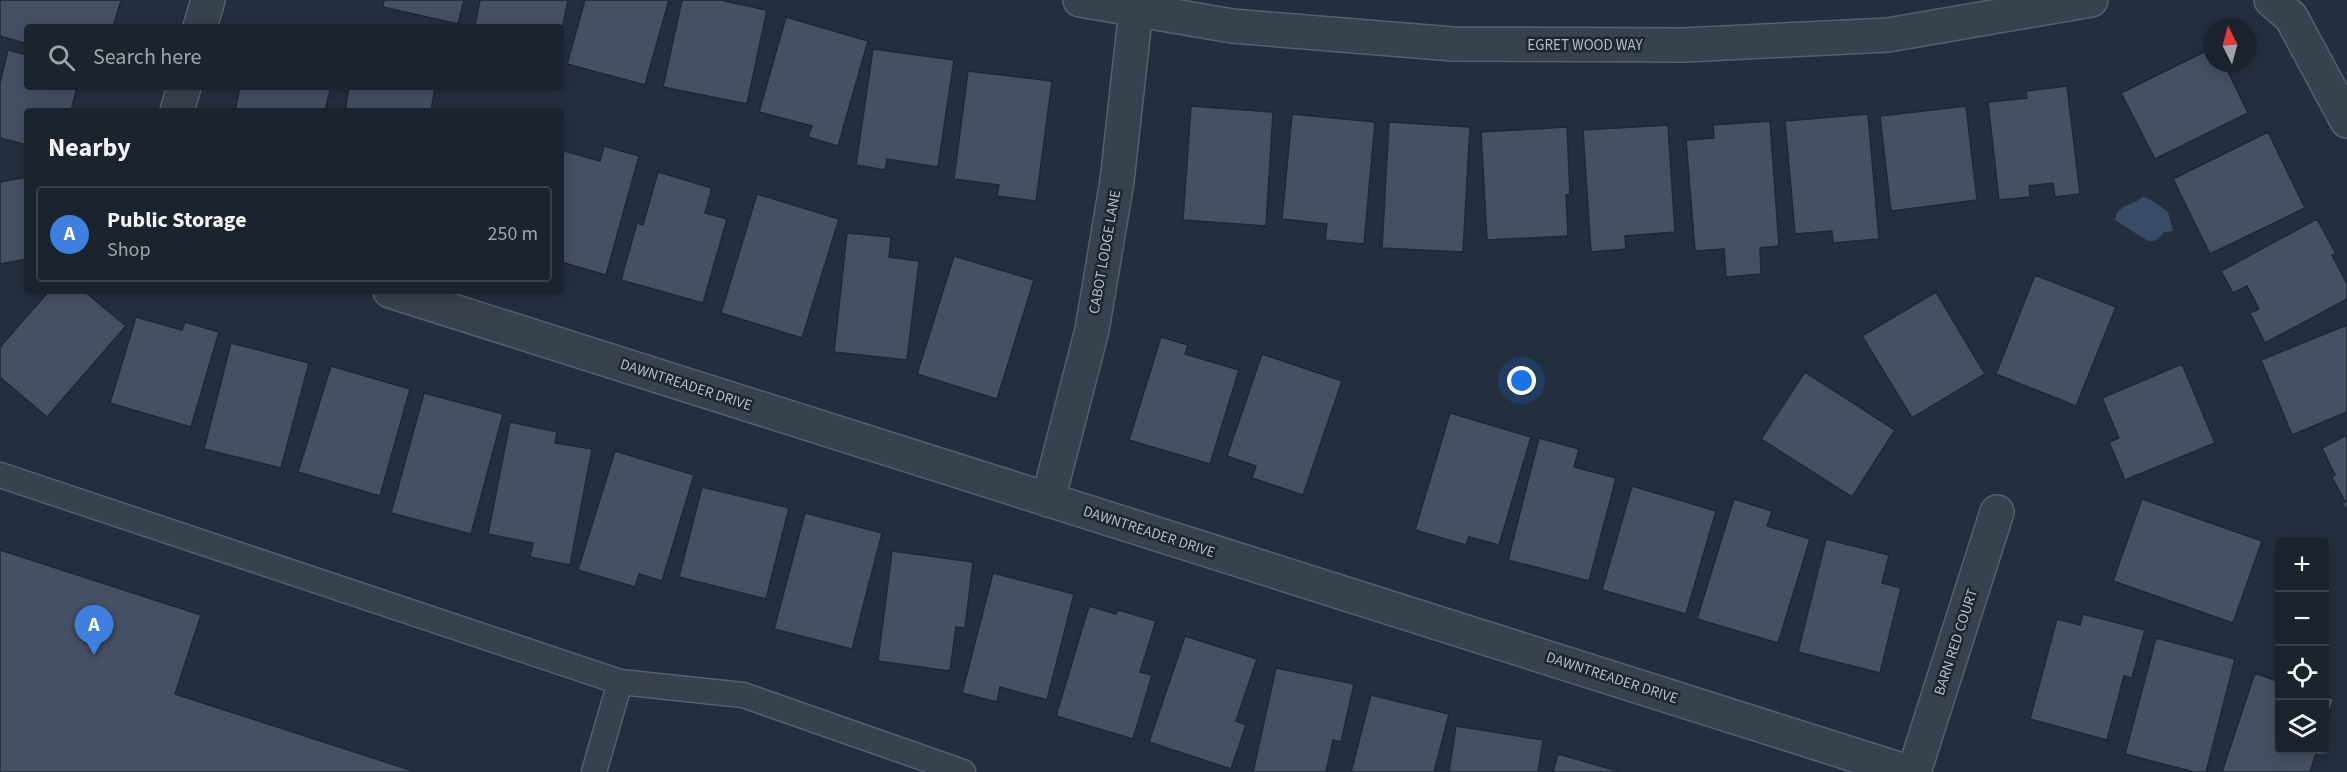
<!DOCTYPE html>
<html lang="en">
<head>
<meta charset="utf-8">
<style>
	body { margin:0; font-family:"Source Sans 3",sans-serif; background:#282f3a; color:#f1f3f6 }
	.controls { position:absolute; right:18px; bottom:18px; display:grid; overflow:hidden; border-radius:6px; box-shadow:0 3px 15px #0003 }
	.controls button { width:54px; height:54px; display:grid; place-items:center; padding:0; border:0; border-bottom:2px solid #39404a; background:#1b232e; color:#f1f3f6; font:30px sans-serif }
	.compass { position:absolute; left:2203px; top:18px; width:54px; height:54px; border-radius:50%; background:#1b232e; box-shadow:0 3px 15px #0003; rotate:354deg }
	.you { position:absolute; left:1522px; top:381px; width:21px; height:21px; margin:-15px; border:4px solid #fff; border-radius:50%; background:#1a73e8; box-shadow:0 0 0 9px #1a73e833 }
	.badge { display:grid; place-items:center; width:39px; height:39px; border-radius:50%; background:#8ab4f8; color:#fff; font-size:20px; font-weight:700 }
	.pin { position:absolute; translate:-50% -50px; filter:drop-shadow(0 2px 3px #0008) }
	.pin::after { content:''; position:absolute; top:32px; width:21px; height:18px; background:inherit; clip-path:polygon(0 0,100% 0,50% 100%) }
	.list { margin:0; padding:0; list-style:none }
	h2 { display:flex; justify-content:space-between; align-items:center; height:78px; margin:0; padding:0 24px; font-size:26px }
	h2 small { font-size:20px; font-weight:400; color:#a0a4aa }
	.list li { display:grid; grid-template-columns:39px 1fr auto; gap:18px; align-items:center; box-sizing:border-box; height:96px; margin:0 12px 12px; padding:0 12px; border:2px solid #39404a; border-radius:6px }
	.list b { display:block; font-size:22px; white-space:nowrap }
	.list p { margin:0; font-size:20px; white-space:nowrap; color:#a0a4aa }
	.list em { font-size:20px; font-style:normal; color:#a0a4aa }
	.icon { flex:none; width:33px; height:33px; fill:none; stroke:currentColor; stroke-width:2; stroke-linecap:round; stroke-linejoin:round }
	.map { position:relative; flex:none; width:2347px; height:772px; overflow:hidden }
	.search { position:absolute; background:#1b232e; box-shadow:0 3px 15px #0003; left:24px; top:24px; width:540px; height:66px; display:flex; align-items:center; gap:15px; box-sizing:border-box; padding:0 21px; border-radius:6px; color:#a0a4aa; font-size:22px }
	.panel { position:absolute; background:#1b232e; box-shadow:0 3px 15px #0003; left:24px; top:108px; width:540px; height:186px; border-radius:6px }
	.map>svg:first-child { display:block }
	.water { fill:#394c67 }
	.building { fill:#455162; stroke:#1f2835; stroke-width:1.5 }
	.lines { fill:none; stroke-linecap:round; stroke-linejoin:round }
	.lane-casing { stroke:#565f6c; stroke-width:27 }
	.street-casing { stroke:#565f6c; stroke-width:36 }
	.lane { stroke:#38414e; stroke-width:24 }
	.street { stroke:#38414e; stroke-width:33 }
	.labels { text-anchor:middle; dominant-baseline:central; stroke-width:5; stroke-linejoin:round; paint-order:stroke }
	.street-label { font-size:15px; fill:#b4bcc9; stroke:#1d2633 }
</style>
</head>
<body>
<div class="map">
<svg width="2347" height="772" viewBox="0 0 2347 772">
	<rect width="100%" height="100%" fill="#242f3e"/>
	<!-- water -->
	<path class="water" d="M 2143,197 C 2152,199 2161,207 2168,212 L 2173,231 L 2164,232 C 2159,238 2156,242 2148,241 L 2115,220 C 2116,206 2133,205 2143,197 Z"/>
	<!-- building -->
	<path class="building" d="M 0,0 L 121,0 L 113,27 L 27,27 L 27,44 L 0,36 Z
		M 384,0 L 464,0 L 458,24 L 383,7 Z
		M 480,0 L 568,0 L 561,34 L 561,27 L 475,25 Z
		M 585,0 L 669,0 L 645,85 L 567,64 Z
		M 682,0 L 720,0 L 767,10 L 747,104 L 663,87 Z
		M 786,17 L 868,41 L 838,146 L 808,137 L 812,126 L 759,112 Z
		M 2212,48 L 2212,63 L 2224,63 L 2248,113 L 2155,159 L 2121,93 Z
		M 873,49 L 954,60 L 938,167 L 887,159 L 885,170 L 856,165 Z
		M 8,50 L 27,55 L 27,87 L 77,87 L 71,111 L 27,111 L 27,145 L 0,138 L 0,83 Z
		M 968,71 L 1052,81 L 1036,201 L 997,196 L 999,185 L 954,179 Z
		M 2067,86 L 2080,194 L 2055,197 L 2053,183 L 2029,186 L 2030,197 L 1999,200 L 1988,102 L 2027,98 L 2026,91 Z
		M 240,87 L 331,87 L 325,111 L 235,111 Z
		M 349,87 L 435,87 L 431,111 L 345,111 Z
		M 1191,106 L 1273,112 L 1266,226 L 1183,220 Z
		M 1966,106 L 1977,200 L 1891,211 L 1880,116 Z
		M 1292,114 L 1375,122 L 1364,244 L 1325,240 L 1327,224 L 1282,219 Z
		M 1868,114 L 1879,239 L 1833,243 L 1832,231 L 1795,234 L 1785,121 Z
		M 1770,121 L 1779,246 L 1760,248 L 1761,274 L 1726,277 L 1724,249 L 1695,251 L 1686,140 L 1714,138 L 1713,125 Z
		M 1389,122 L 1470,127 L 1463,252 L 1382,248 Z
		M 1668,125 L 1675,232 L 1625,236 L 1626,249 L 1591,252 L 1583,130 Z
		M 1567,127 L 1570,194 L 1566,195 L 1568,236 L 1487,240 L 1481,132 Z
		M 2268,132 L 2305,208 L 2210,254 L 2173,179 Z
		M 604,146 L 639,156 L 606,275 L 561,262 L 561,150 L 600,161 Z
		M 658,172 L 712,188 L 705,213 L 727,219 L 703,303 L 621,280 L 637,223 L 643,225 Z
		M 27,177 L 27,259 L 0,264 L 0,182 Z
		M 757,194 L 839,219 L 802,338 L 721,313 Z
		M 2317,219 L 2336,254 L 2332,255 L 2347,284 L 2347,299 L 2265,343 L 2250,313 L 2259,309 L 2247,286 L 2233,293 L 2221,271 Z
		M 847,233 L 891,237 L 889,257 L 919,261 L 907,360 L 834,352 Z
		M 954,256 L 1034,280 L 997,399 L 917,374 Z
		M 2035,275 L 2116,307 L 2076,406 L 1996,374 Z
		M 49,291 L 84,291 L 126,326 L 47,417 L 0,377 L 0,347 Z
		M 1936,292 L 1985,374 L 1912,418 L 1862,336 Z
		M 136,317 L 182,330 L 185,322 L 219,332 L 191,427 L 110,403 Z
		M 2347,325 L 2347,412 L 2292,435 L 2261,360 Z
		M 1161,337 L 1188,345 L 1185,354 L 1239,370 L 1210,464 L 1129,440 Z
		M 231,343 L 309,363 L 281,468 L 204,449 Z
		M 1262,354 L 1342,381 L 1303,495 L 1252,478 L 1256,466 L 1227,456 Z
		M 2182,364 L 2215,443 L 2125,480 L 2109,442 L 2119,438 L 2102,398 Z
		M 331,366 L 410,389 L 380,496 L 298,472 Z
		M 1805,372 L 1895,430 L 1852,497 L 1761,439 Z
		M 424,393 L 503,414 L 471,534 L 391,513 Z
		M 1450,413 L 1531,437 L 1499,545 L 1469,537 L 1466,545 L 1415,530 Z
		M 510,422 L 557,432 L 555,443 L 592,449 L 570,565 L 530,557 L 533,543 L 488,534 Z
		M 2347,435 L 2347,512 L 2342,503 L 2345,502 L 2332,477 L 2335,475 L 2322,448 Z
		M 1539,438 L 1579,449 L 1574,467 L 1616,478 L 1589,581 L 1508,560 Z
		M 615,451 L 694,475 L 662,581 L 639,574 L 635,587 L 578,570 Z
		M 1632,486 L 1716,511 L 1686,614 L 1602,590 Z
		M 702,487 L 789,508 L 766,599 L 679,577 Z
		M 1734,499 L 1772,511 L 1767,526 L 1810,539 L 1778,643 L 1697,619 Z
		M 2142,499 L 2262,541 L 2233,623 L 2113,581 Z
		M 805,513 L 882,533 L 852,649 L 774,629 Z
		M 1826,539 L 1889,555 L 1882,583 L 1901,588 L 1880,673 L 1798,652 Z
		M 0,550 L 201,615 L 175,694 L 416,772 L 0,772 Z
		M 892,551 L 973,562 L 965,628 L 956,627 L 950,671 L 878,661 Z
		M 993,573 L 1074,594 L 1047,700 L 1000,687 L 997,702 L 962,693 Z
		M 1089,606 L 1116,614 L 1118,610 L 1156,621 L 1140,672 L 1152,675 L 1133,739 L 1056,716 Z
		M 2083,614 L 2145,630 L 2132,678 L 2124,676 L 2107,740 L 2030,719 L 2057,619 L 2080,625 Z
		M 1185,636 L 1257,659 L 1236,721 L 1246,725 L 1231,769 L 1149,742 Z
		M 2156,638 L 2235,659 L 2206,772 L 2194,772 L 2125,754 Z
		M 1276,668 L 1354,684 L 1341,742 L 1333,740 L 1326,772 L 1253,772 Z
		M 2255,673 L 2280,682 L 2280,750 L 2317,750 L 2310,772 L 2222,772 Z
		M 1371,695 L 1449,714 L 1434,772 L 1351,772 Z
		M 2324,696 L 2334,699 L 2324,727 Z
		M 1456,726 L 1543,740 L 1538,772 L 1449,772 Z
		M 1558,754 L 1621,772 L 1553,772 Z"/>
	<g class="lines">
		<defs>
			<path id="lane" d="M 0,475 L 620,682 L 594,772
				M 620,682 L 743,695 L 963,772"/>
			<path id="street" d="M 1080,0 L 1232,26 L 1453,44 L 1684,45 L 1888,35 L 2091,0
				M 2271,0 L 2291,17 L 2347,121
				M 200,27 L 208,0
				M 177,111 L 184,87
				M 390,291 L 1908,772
				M 1048,500 L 1092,330 L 1117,181 L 1137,0
				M 1914,772 L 1997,512"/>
		</defs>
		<!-- lane casing -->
		<use href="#lane" class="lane-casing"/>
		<!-- street casing -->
		<use href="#street" class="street-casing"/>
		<!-- lane -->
		<use href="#lane" class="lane"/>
		<!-- street -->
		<use href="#street" class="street"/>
	</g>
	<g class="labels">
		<!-- street labels -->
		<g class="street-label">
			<text x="1585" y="45">EGRET WOOD WAY</text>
			<text transform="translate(1105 252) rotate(-80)">CABOT LODGE LANE</text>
			<text transform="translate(686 385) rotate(18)">DAWNTREADER DRIVE</text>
			<text transform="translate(1149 532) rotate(18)">DAWNTREADER DRIVE</text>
			<text transform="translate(1956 642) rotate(-72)">BARN RED COURT</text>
			<text transform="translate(1612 678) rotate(18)">DAWNTREADER DRIVE</text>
		</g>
	</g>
</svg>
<div class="controls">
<button>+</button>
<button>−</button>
<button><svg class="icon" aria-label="locate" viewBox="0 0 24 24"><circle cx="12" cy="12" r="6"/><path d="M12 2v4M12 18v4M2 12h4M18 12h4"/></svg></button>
<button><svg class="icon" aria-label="layers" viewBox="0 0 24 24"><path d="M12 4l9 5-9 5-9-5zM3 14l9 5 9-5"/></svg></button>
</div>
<svg class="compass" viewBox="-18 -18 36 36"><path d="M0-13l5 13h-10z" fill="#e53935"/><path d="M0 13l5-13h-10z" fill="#a0a4aa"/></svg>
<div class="you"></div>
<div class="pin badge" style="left:94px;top:655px;background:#3f7fe0">A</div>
<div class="search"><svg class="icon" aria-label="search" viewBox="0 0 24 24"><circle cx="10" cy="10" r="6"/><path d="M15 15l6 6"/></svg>Search here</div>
<section class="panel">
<h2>Nearby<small></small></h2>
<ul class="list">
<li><span class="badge" style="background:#3f7fe0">A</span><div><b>Public Storage</b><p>Shop</p></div><em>250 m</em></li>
</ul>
</section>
</div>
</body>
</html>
